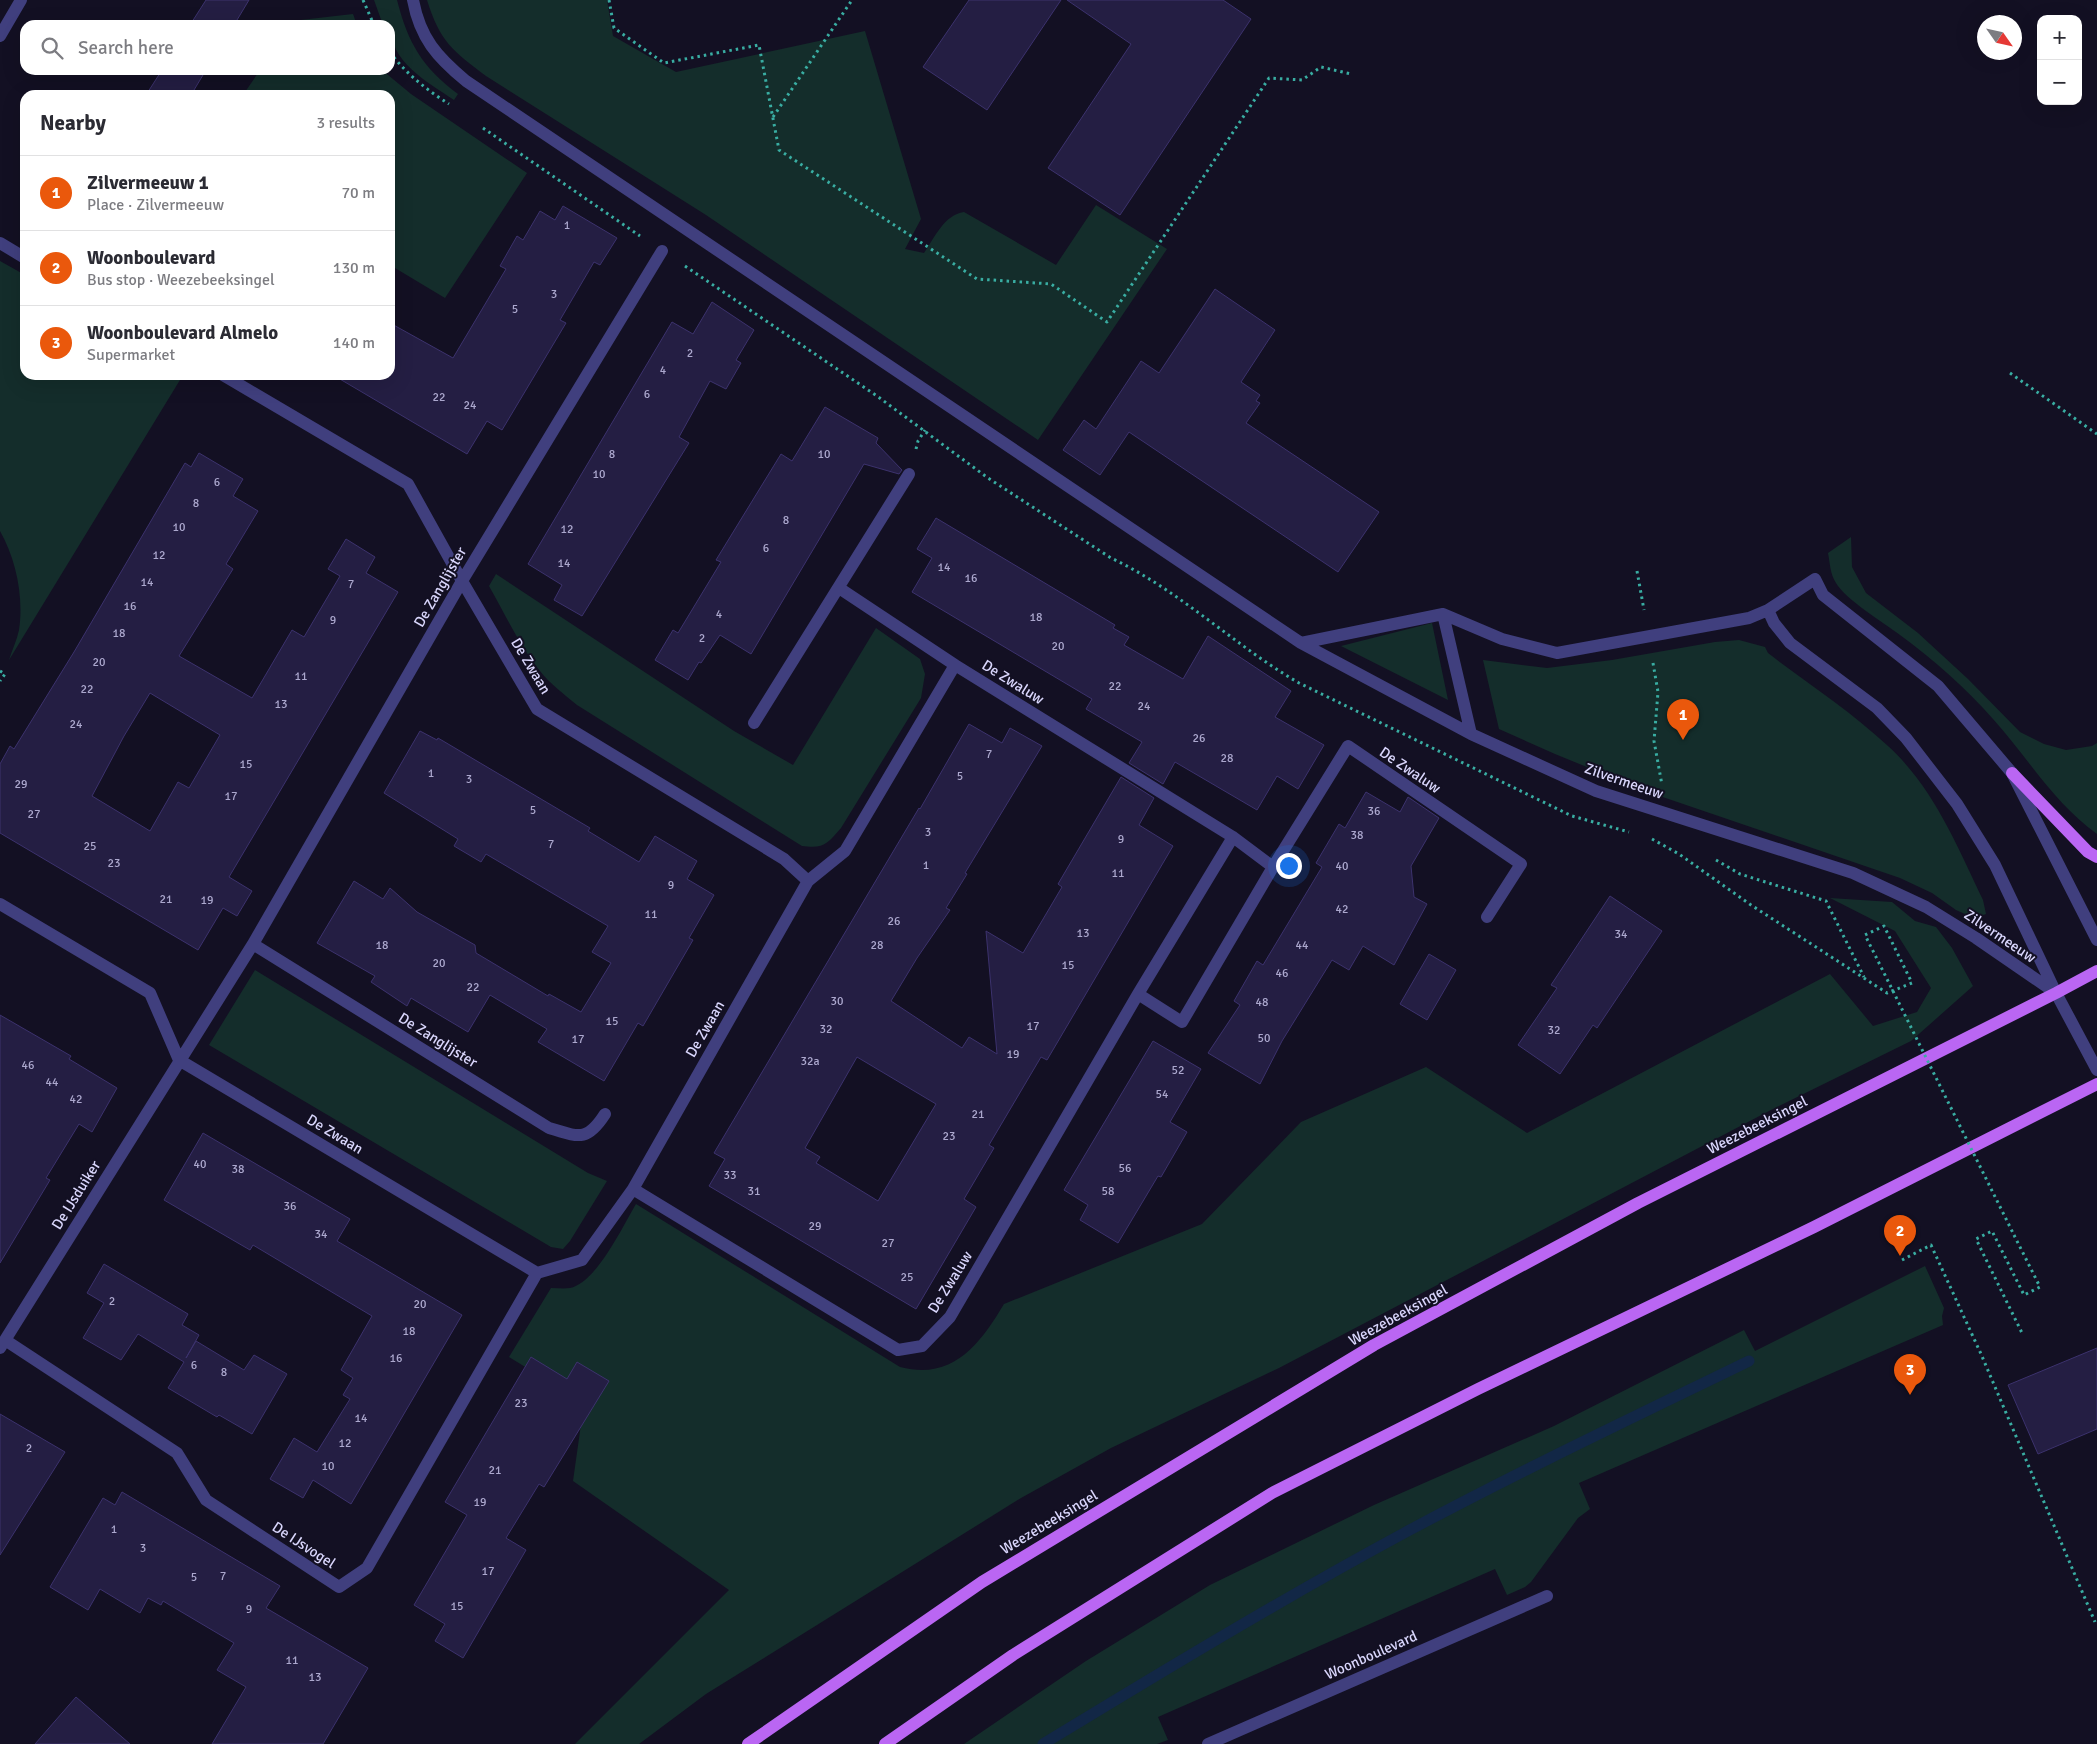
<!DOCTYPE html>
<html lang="en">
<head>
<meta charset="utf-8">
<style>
	body { margin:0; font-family:Signika,sans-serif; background:#f7f7f7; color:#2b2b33 }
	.controls { position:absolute; right:15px; top:15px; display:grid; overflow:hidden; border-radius:10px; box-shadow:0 5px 20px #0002 }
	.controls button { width:45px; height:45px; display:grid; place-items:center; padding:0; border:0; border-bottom:1px solid #e1e1e2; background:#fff; color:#2b2b33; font:25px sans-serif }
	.compass { position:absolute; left:1977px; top:15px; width:45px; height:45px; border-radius:50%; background:#fff; box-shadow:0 5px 20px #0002; rotate:124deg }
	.you { position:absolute; left:1288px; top:865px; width:18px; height:18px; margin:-12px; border:4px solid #fff; border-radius:50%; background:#1a73e8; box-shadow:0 0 0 8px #1a73e833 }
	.badge { display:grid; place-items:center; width:32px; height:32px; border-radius:50%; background:#ea580c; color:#fff; font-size:16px; font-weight:700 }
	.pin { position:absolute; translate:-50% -41px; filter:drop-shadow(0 1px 2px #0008) }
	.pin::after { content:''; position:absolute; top:26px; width:18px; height:15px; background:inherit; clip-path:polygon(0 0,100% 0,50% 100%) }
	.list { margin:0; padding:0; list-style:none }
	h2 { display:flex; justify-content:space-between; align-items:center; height:65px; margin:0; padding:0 20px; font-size:21px }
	h2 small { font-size:16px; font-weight:400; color:#7c7c81 }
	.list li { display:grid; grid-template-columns:32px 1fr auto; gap:15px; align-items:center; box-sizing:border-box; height:75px; padding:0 20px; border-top:1px solid #e1e1e2 }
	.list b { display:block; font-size:19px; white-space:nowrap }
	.list p { margin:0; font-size:16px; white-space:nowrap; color:#7c7c81 }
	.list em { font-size:16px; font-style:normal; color:#7c7c81 }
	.icon { flex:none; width:28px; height:28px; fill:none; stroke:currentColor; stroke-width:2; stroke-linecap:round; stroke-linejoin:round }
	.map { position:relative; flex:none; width:2097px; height:1744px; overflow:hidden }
	.search { position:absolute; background:#fff; box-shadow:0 5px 20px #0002; left:20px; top:20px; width:375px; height:55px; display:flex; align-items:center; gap:12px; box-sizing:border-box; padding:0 18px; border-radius:15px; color:#7c7c81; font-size:19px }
	.panel { position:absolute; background:#fff; box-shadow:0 5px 20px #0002; left:20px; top:90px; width:375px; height:290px; border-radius:15px }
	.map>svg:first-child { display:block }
	.green { fill:#142d2b }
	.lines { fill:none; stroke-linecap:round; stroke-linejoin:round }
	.stream { stroke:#122746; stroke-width:11 }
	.building { fill:#241e43; stroke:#3c326d; fill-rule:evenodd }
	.path { stroke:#39ada2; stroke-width:3; stroke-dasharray:2.5 4; stroke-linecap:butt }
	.minor { stroke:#403f7e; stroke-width:12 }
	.major { stroke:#ba66f3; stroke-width:12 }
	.path-bridge { stroke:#39ada2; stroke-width:3; stroke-dasharray:2.5 4; stroke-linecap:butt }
	.labels { text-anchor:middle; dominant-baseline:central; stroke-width:4; stroke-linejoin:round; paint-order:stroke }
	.number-label { font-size:12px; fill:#aca8ce }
	.street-label { font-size:15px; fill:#d9d6fc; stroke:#131023 }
</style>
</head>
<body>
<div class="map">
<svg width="2097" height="1744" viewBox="0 0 2097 1744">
	<rect width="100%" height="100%" fill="#131023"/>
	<!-- green -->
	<path class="green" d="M 374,0 L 397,0 C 408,43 422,67 458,94 L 454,100 C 426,81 390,62 390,25 L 383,25 Z
		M 427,0 L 607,0 L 613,36 L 676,72 L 865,31 L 921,219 L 905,249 L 924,253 C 935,237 944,215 964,212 L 1056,265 L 1096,205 L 1167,249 L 1038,440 L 706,215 L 486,76 C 453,51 440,42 427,0 Z
		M 353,14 L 357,25 L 290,25 L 292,21 Z
		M 260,70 L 382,70 L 411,94 L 527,173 L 445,298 L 390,265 L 390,95 L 243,95 Z
		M 0,261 L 25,275 L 25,375 L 183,375 L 9,660 C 12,650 17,640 19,630 C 24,597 16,559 0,531 Z
		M 1851,537 L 1852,567 L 1866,593 L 1918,633 L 1968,679 L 2020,732 L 2044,744 L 2066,750 L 2092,746 L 2097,743 L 2097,834 C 2054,803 2028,758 1993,719 C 1966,688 1933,659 1900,635 C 1884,623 1845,599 1836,583 C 1830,574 1830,563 1828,553 Z
		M 496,574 L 734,731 L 793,765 L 876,628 L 920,659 L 925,674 L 921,698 L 841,828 C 827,844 824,849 802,846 L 577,705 C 564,694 550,684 540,671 C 519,645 505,614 489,586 Z
		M 1432,623 L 1448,700 L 1341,646 Z
		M 1739,640 L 1765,647 L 1768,653 C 1808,684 1851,711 1888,746 C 1934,788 1957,846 1983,900 L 1986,914 L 1974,918 L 1956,910 L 1932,893 L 1900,878 L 1648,792 L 1555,754 L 1499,729 L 1483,660 L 1547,668 L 1612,660 L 1715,642 Z
		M 1830,898 L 1892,902 L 1915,921 L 1936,927 L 1952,948 L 1973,986 L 1911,1041 L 1769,1111 L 1279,1368 L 1111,1448 L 1021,1498 L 706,1694 L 639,1744 L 575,1744 L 729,1590 L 573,1481 L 584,1403 L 509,1357 L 551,1288 C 557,1288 564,1289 570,1288 C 596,1283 623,1226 636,1204 L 900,1367 C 953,1381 980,1344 1004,1304 L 1202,1224 L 1301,1122 L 1426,1067 L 1527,1133 L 1830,974 L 1873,1026 L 1917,1012 L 1931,988 L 1895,931 Z
		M 255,970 L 588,1173 L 607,1181 L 570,1241 L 563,1249 L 551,1247 L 209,1045 Z
		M 1925,1266 L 1944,1308 L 1942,1316 L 1943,1325 L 1579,1483 L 1590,1509 L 1578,1518 L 1531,1582 L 1525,1587 L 1507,1595 L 1495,1569 L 1158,1717 L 1168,1740 L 1157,1744 L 964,1744 L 1086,1661 L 1210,1585 L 1374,1505 L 1554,1426 L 1744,1330 L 1755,1351 Z"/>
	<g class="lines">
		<!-- stream -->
		<path class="stream" d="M 1043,1744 C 1163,1671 1282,1599 1406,1532 C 1518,1472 1634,1417 1749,1361"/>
	</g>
	<!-- building -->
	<path class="building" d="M 206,0 L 249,0 L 234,25 L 190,25 Z
		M 969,0 L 1061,0 L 987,110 L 923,67 Z
		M 1067,0 L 1223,0 L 1251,19 L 1120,215 L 1048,168 L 1131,44 Z
		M 162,70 L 206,70 L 191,95 L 146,95 Z
		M 563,206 L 617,238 L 600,265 L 594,262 L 560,320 L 566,323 L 502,430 L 487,421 L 467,454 L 333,375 L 390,375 L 390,323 L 453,358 L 506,269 L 500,266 L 517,236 L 523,240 L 540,211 L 555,220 Z
		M 1215,289 L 1275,330 L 1241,382 L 1260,395 L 1256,401 L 1260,403 L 1246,423 L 1379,512 L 1338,572 L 1129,432 L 1100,475 L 1063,450 L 1084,420 L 1096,429 L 1141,361 L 1159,373 Z
		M 712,302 L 754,330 L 736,360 L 741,363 L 726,389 L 710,381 L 679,437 L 689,443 L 582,616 L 554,600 L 562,585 L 528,564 L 672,322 L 693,334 Z
		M 825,407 L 878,438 L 876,443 L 902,470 L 899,474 L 864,464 L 751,654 L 720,635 L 701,663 L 699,662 L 688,680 L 655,660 L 673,630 L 678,633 L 721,562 L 716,560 L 781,454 L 792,461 Z
		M 199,453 L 243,479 L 233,496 L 258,511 L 226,564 L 233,569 L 179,656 L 252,698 L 292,630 L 304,637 L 340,576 L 328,569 L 346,539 L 375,557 L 366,573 L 398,592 L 229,877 L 252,891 L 237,916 L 223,908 L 198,950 L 0,833 L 0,764 L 10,746 L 14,749 L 74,652 L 185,463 L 191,467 ZM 150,693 L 220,735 L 189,788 L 178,782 L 150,831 L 92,796 L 124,736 Z
		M 936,518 L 1115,625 L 1113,628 L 1129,637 L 1124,645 L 1183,679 L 1208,636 L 1291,691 L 1275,717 L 1324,745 L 1298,789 L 1277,776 L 1257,810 L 1175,762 L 1163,784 L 1129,763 L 1142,742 L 1086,709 L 1092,699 L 912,592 L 932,558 L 917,549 Z
		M 969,724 L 1002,743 L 1010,728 L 1042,746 L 965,873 L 967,874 L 946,908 L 950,910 L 917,958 L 891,1001 L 962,1048 L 969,1037 L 997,1054 L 986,931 L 1023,953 L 1062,887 L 1058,884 L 1121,777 L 1154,798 L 1139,825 L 1173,846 L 1047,1060 L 1041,1057 L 989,1145 L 994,1148 L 964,1199 L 976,1207 L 916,1309 L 709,1186 L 725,1159 L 714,1153 L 919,808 L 920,809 ZM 857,1057 L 936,1104 L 878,1201 L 816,1163 L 820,1157 L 805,1148 Z
		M 420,731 L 437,740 L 438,738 L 590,828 L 588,831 L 639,862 L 655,836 L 697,861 L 687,879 L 714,895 L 689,938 L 693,940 L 643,1026 L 638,1023 L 604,1081 L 538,1042 L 547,1029 L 490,995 L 468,1032 L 411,998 L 407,1006 L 371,982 L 375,976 L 317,943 L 354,881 L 383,899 L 390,888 L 417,912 L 475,945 L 476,953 L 548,996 L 549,994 L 581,1012 L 611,963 L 592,952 L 608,926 L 486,854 L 481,862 L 454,846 L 458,839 L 384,793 Z
		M 1366,792 L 1400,812 L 1408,797 L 1439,818 L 1411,866 L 1414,897 L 1427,904 L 1394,965 L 1363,946 L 1349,970 L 1332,960 L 1282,1041 L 1260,1084 L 1208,1053 L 1240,1005 L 1234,1001 L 1257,961 L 1263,965 L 1322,867 L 1316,863 L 1339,824 L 1345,828 Z
		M 1610,896 L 1662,931 L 1597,1028 L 1593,1025 L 1560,1074 L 1518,1045 L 1557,988 L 1551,985 Z
		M 1429,954 L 1456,970 L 1427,1020 L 1400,1004 Z
		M 0,1015 L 71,1056 L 69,1059 L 117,1088 L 92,1132 L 79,1124 L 46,1178 L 50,1180 L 0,1263 Z
		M 1153,1041 L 1201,1069 L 1170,1122 L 1187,1132 L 1161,1177 L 1158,1176 L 1118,1243 L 1080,1220 L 1088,1205 L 1064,1190 Z
		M 203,1133 L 350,1219 L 337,1241 L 462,1315 L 351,1504 L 313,1480 L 303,1498 L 270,1479 L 294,1438 L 317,1452 L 350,1399 L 343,1395 L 353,1378 L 341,1370 L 372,1316 L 253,1245 L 250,1250 L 164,1200 Z
		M 104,1264 L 188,1314 L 182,1325 L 199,1335 L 186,1358 L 196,1341 L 244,1370 L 254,1355 L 287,1374 L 252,1434 L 219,1415 L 217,1417 L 168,1388 L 184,1362 L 138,1334 L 121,1360 L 83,1338 L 104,1303 L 87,1293 Z
		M 2097,1348 L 2097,1429 L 2038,1454 L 2008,1385 Z
		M 531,1357 L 567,1379 L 577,1362 L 609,1381 L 544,1487 L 539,1484 L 506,1538 L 526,1550 L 463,1658 L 435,1641 L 445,1624 L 414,1605 L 467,1515 L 445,1502 Z
		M 0,1414 L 65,1452 L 0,1555 Z
		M 122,1492 L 280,1586 L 266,1608 L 368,1668 L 323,1744 L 212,1744 L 246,1687 L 217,1670 L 234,1643 L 163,1601 L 161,1605 L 148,1598 L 140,1613 L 100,1589 L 88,1610 L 50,1587 L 103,1498 L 115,1505 Z
		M 76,1697 L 130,1744 L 35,1744 Z"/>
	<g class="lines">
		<!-- path -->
		<path class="path" d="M 363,0 L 374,25
			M 609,0 L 614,28 L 664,63 L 759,45 L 779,150 L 977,279 L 1051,284 L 1107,322 L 1269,78 L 1302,80 L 1321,67 L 1351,74
			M 390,52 C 405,73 427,90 449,104
			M 773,117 L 852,0
			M 483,128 L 640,236
			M 685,266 L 877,396 L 988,478 L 1111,558 C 1179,590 1235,646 1299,683 L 1572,816 L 1629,832
			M 2010,373 L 2097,434
			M 916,449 L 918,441 L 925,430
			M 1637,571 L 1644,610
			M 1653,663 L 1658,692 L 1654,741 L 1662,785
			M 0,671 L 5,674 L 0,681
			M 1652,839 L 1679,854 L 1751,905 L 1887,993 L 1912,983 L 1884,926 L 1865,935 L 1890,985
			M 1716,860 L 1740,874 L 1826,901 L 1864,977
			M 2014,1235 L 2040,1287 L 2024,1295 L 1992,1231 L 1976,1239 L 2023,1335
			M 1902,1260 L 1931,1245 L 1981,1354 L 2095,1622"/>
		<!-- minor -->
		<path class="minor" d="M 413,0 C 420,38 437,57 466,81 L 1301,643 L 1471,734 L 1596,791 L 1853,873 L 1926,907 L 1976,938 L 2056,993
			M 0,36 L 21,0
			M 0,243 L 25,258
			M 839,588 L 955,665 L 1233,837 L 1273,867 L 1348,746 L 1521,864 L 1487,917
			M 1768,610 L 1774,623 L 1790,643 L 1877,708 L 1906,738 L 1957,804 L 1995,865 L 2056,993 L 2097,1070
			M 1443,614 L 1471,734
			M 1301,643 L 1443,614 L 1502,639 L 1557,653 L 1749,618 L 1768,610 L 1815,579 L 1823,595 L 1938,686 L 2012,773 L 2097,940
			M 754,723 L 909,474
			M 808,881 L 845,851 L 955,665
			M 0,904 L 150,993 L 179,1060 L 537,1273 L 582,1260 L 633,1189 L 808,881 L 784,859 L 537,709 L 462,581 L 408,484 L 223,375
			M 253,944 L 549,1128 C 579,1137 587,1142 605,1114
			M 1138,994 L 1182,1022 L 1273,867
			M 633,1189 L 898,1350 L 922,1346 L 950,1317 L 1138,994 L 1233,837
			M 5,1340 L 177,1453 L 206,1500 L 339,1587 L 367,1568 L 537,1273
			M 0,1348 L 253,944 L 462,581 L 662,251
			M 1208,1744 L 1547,1596"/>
		<!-- major -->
		<path class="major" d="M 2012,773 L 2088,852 L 2097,857
			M 748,1744 L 982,1582 L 1374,1345 L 1638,1203 L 2056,993 L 2097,971
			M 885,1744 L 1013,1655 L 1272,1493 L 1478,1389 L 1814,1227 L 2097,1084"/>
		<!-- path-bridge -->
		<path class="path-bridge" d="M 1890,985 L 2014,1235"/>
	</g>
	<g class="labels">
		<!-- number labels -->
		<g class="number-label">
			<text x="567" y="225">1</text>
			<text x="554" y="294">3</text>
			<text x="515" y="309">5</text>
			<text x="690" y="353">2</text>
			<text x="663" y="370">4</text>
			<text x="647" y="394">6</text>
			<text x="439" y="397">22</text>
			<text x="470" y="405">24</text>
			<text x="612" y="454">8</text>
			<text x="824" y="454">10</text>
			<text x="599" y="474">10</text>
			<text x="217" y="482">6</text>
			<text x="196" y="503">8</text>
			<text x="786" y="520">8</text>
			<text x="179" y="527">10</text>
			<text x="567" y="529">12</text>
			<text x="766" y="548">6</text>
			<text x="159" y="555">12</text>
			<text x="564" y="563">14</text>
			<text x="944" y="567">14</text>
			<text x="971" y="578">16</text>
			<text x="147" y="582">14</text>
			<text x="351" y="584">7</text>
			<text x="130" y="606">16</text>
			<text x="719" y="614">4</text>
			<text x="1036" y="617">18</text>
			<text x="333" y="620">9</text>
			<text x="119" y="633">18</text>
			<text x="702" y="638">2</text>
			<text x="1058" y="646">20</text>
			<text x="99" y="662">20</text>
			<text x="301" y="676">11</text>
			<text x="1115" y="686">22</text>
			<text x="87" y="689">22</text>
			<text x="281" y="704">13</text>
			<text x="1144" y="706">24</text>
			<text x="76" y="724">24</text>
			<text x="1199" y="738">26</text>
			<text x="989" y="754">7</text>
			<text x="1227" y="758">28</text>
			<text x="246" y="764">15</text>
			<text x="431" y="773">1</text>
			<text x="960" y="776">5</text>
			<text x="469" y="779">3</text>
			<text x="21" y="784">29</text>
			<text x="231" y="796">17</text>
			<text x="533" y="810">5</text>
			<text x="1374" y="811">36</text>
			<text x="34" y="814">27</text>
			<text x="928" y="832">3</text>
			<text x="1357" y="835">38</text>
			<text x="1121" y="839">9</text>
			<text x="551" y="844">7</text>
			<text x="90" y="846">25</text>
			<text x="114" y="863">23</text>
			<text x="926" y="865">1</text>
			<text x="1342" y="866">40</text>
			<text x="1118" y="873">11</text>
			<text x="671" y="885">9</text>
			<text x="166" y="899">21</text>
			<text x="207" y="900">19</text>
			<text x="1342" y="909">42</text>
			<text x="651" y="914">11</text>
			<text x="894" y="921">26</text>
			<text x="1083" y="933">13</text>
			<text x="1621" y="934">34</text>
			<text x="382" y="945">18</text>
			<text x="877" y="945">28</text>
			<text x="1302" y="945">44</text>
			<text x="439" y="963">20</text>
			<text x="1068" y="965">15</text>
			<text x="1282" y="973">46</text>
			<text x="473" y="987">22</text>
			<text x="837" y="1001">30</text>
			<text x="1262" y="1002">48</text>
			<text x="612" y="1021">15</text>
			<text x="1033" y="1026">17</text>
			<text x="826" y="1029">32</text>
			<text x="1554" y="1030">32</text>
			<text x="1264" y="1038">50</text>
			<text x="578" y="1039">17</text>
			<text x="1013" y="1054">19</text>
			<text x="810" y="1061">32a</text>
			<text x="28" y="1065">46</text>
			<text x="1178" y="1070">52</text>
			<text x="52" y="1082">44</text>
			<text x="1162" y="1094">54</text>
			<text x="76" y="1099">42</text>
			<text x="978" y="1114">21</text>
			<text x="949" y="1136">23</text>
			<text x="200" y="1164">40</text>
			<text x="1125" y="1168">56</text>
			<text x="238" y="1169">38</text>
			<text x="730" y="1175">33</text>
			<text x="754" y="1191">31</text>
			<text x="1108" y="1191">58</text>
			<text x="290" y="1206">36</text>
			<text x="815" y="1226">29</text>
			<text x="321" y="1234">34</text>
			<text x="888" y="1243">27</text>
			<text x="907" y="1277">25</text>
			<text x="112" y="1301">2</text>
			<text x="420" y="1304">20</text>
			<text x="409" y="1331">18</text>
			<text x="396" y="1358">16</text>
			<text x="194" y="1365">6</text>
			<text x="224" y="1372">8</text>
			<text x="521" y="1403">23</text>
			<text x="361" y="1418">14</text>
			<text x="345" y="1443">12</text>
			<text x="29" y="1448">2</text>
			<text x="328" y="1466">10</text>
			<text x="495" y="1470">21</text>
			<text x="480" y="1502">19</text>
			<text x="114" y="1529">1</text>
			<text x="143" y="1548">3</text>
			<text x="488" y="1571">17</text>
			<text x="223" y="1576">7</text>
			<text x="194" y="1577">5</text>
			<text x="457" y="1606">15</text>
			<text x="249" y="1609">9</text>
			<text x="292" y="1660">11</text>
			<text x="315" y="1677">13</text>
		</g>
		<!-- street labels -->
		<g class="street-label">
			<text transform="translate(440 587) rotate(-60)">De Zanglijster</text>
			<text transform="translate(531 666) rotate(59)">De Zwaan</text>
			<text transform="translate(1013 682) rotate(32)">De Zwaluw</text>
			<text transform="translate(1410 770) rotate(34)">De Zwaluw</text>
			<text transform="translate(1624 781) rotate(19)">Zilvermeeuw</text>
			<text transform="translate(2000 936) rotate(34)">Zilvermeeuw</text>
			<text transform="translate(705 1029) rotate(-60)">De Zwaan</text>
			<text transform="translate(438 1040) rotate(32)">De Zanglijster</text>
			<text transform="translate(1757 1125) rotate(-27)">Weezebeeksingel</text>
			<text transform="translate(335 1134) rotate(31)">De Zwaan</text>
			<text transform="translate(76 1195) rotate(-58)">De IJsduiker</text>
			<text transform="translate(950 1282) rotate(-58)">De Zwaluw</text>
			<text transform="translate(1398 1315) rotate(-29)">Weezebeeksingel</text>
			<text transform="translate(1049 1522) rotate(-31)">Weezebeeksingel</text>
			<text transform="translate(304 1545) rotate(33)">De IJsvogel</text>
			<text transform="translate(1371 1655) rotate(-24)">Woonboulevard</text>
		</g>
	</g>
</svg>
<div class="controls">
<button>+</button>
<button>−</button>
</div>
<svg class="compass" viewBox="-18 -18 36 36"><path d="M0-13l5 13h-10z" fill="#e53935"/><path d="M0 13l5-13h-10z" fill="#7c7c81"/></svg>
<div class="you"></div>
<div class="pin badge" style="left:1683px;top:740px">1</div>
<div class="pin badge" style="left:1900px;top:1256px">2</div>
<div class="pin badge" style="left:1910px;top:1395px">3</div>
<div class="search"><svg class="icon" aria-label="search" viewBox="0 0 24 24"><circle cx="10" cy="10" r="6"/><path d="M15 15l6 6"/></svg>Search here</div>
<section class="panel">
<h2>Nearby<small>3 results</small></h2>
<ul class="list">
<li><span class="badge">1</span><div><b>Zilvermeeuw 1</b><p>Place · Zilvermeeuw</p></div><em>70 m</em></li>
<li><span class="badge">2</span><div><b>Woonboulevard</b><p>Bus stop · Weezebeeksingel</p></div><em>130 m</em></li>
<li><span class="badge">3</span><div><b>Woonboulevard Almelo</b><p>Supermarket</p></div><em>140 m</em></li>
</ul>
</section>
</div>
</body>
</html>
